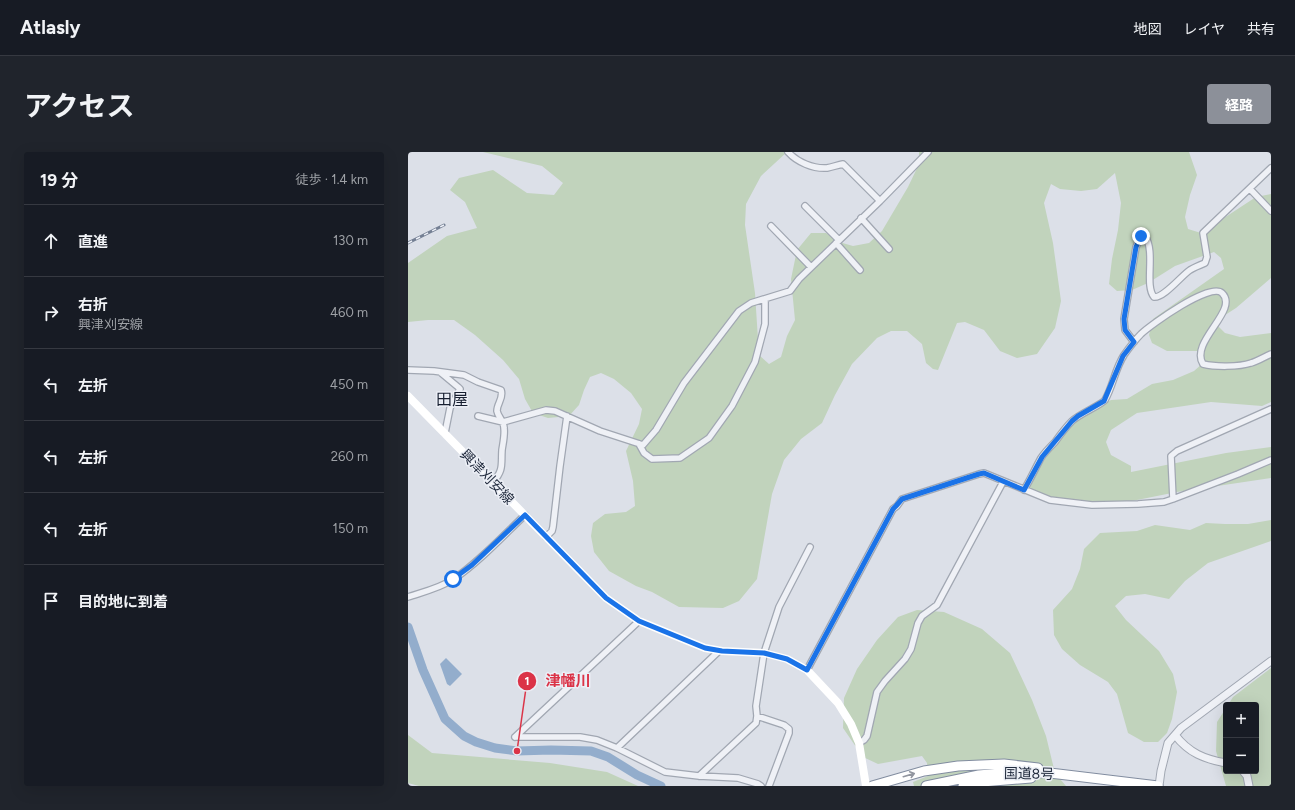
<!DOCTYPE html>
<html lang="ja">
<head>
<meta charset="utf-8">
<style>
	body { margin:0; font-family:Figtree,"Noto Sans JP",sans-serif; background:#20242c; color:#f1f3f6 }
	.controls { position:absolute; right:12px; bottom:12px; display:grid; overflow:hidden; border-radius:4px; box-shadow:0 4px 16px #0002 }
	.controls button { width:36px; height:36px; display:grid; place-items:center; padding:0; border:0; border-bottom:1px solid #363941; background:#171b24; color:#f1f3f6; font:20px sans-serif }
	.stop { position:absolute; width:12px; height:12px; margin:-9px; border:3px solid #1a73e8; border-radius:50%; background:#fff }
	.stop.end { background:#1a73e8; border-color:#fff; box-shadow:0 1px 4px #0008 }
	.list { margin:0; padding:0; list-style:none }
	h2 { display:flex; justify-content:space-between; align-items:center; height:52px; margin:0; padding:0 16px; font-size:17px }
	h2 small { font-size:13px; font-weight:400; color:#9ea1a6 }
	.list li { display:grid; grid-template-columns:26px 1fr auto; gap:12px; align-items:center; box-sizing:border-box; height:72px; padding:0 16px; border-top:1px solid #363941 }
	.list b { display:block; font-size:15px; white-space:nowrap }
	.list p { margin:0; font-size:13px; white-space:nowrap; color:#9ea1a6 }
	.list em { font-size:13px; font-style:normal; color:#9ea1a6 }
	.icon { flex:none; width:22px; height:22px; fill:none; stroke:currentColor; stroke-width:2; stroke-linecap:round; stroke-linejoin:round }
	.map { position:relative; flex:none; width:863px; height:634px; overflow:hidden; border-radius:4px }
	header { display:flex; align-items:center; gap:24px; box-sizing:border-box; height:56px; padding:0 20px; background:#171b24; border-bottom:1px solid #363941 }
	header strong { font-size:19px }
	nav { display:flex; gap:22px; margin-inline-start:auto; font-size:14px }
	.intro { display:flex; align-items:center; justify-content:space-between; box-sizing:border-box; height:96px; padding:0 24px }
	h1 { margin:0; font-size:28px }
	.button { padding:10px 18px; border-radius:4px; background:#8c9099; color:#fff; font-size:14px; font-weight:700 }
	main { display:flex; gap:24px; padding:0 24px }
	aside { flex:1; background:#171b24; border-radius:4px; box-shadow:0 4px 16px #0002 }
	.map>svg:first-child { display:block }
	.green { fill:#c1d3bc }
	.water { fill:#93adcc }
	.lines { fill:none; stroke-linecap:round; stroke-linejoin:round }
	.river { stroke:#93adcc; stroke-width:9 }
	.minor-casing { stroke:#a1a7b2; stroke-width:8 }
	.tertiary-casing { stroke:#a1a7b2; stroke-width:9 }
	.trunk-casing { stroke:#828da0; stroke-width:11 }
	.minor { stroke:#eff1f6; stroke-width:5.5 }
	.tertiary { stroke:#eff1f6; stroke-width:7 }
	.secondary { stroke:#fff; stroke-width:8 }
	.trunk { stroke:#fff; stroke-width:9 }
	.rail-casing { stroke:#747f93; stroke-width:3 }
	.rail { stroke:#eceff6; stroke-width:1.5; stroke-dasharray:4.5; stroke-linecap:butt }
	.oneway { stroke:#9296a0 }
	.route { stroke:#1a73e8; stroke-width:5 }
	.labels { text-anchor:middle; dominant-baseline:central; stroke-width:3; stroke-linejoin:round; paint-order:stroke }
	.street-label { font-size:14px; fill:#242e40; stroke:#eceff6 }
	.quarter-label { font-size:16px; fill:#171f30; stroke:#eceff6 }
	.leader { fill:none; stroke:#db3347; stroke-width:1.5 }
	.callout-dot { fill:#db3347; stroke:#eceff6; stroke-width:1.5 }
	.mark-label { font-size:12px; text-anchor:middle; font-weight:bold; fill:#fff }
	.callout-label { font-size:15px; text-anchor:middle; font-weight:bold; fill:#db3347; stroke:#eceff6; stroke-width:3; stroke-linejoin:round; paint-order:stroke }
</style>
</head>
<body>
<header>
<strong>Atlasly</strong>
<nav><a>地図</a><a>レイヤ</a><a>共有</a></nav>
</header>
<div class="intro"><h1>アクセス</h1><a class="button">経路</a></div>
<main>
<aside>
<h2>19 分<small>徒歩 · 1.4 km</small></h2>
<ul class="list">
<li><svg class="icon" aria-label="ahead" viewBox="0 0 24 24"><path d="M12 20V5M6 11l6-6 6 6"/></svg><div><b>直進</b></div><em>130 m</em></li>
<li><svg class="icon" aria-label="right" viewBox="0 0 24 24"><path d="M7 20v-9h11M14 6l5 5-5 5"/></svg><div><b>右折</b><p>興津刈安線</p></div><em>460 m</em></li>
<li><svg class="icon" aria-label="left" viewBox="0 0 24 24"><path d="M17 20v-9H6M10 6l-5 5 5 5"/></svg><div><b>左折</b></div><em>450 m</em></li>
<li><svg class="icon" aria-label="left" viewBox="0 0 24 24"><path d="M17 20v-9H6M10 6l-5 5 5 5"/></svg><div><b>左折</b></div><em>260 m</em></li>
<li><svg class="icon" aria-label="left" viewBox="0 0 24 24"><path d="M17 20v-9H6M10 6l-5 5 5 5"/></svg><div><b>左折</b></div><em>150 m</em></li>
<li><svg class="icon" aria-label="arrive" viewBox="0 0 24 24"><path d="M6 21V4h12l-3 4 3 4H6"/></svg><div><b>目的地に到着</b></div></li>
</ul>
</aside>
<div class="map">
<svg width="863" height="634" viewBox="0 0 863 634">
	<rect width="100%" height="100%" fill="#dce0e8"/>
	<!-- green -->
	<path class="green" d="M 75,0 L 379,0 L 353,24 L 338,52 L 337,73 L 347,141 L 351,203 L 361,212 L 373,205 L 379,184 L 387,168 L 383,127 L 389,98 L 403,81 L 418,81 L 431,90 L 445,94 L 461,91 L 474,79 L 500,35 L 511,12 L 511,0 L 781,0 L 789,23 L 782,43 L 777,65 L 780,77 L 793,81 L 848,45 L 863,42 L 863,126 L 828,156 L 814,165 L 810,174 L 817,181 L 832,185 L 863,181 L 863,250 L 854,254 L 803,250 L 729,261 L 703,278 L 698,290 L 703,303 L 723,314 L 723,320 L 818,301 L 863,295 L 863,326 L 769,340 L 719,350 L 665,349 L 635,344 L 621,337 L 633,313 L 646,294 L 668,268 L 703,248 L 719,247 L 744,232 L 765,228 L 786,219 L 794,212 L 789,199 L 759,199 L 744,191 L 741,183 L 745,167 L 816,117 L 813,106 L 806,100 L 767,114 L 740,131 L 724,138 L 709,139 L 701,132 L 704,107 L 710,78 L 713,51 L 707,21 L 689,37 L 673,39 L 652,37 L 643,32 L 636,51 L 645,91 L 653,149 L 647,176 L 629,202 L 609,206 L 592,199 L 576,178 L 557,170 L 549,171 L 530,218 L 525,217 L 518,211 L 514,192 L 499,179 L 483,179 L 469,186 L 444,212 L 427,243 L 414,271 L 393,287 L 376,308 L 364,342 L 349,427 L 331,449 L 315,456 L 271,455 L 244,440 L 228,434 L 201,419 L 186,400 L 183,384 L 185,371 L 197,362 L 218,360 L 227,354 L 225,329 L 218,299 L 231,272 L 234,257 L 223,241 L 206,227 L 193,221 L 182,225 L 176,238 L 171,253 L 161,264 L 140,266 L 125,261 L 117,247 L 111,227 L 95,208 L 67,183 L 46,168 L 20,168 L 0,170 L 0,111 L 39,84 L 69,76 L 57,50 L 42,38 L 51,26 L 85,18 L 119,41 L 146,43 L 155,31 L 134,14 Z
		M 863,368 L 863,389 L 800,411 L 777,429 L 761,447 L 737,442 L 718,444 L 707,454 L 718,468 L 751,499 L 765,522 L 769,540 L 764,567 L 759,581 L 750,590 L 736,590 L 720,581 L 709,542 L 700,530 L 672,513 L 654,497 L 646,483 L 645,458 L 664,437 L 672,417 L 676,397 L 692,381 L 729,379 L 747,373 L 782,378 L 798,371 L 817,372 L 840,372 Z
		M 509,458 L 536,460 L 574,477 L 602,501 L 624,548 L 638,584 L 647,621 L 658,634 L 506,634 L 505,630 L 520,624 L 519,611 L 514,604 L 470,612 L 455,605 L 435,576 L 436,546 L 449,517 L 469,488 L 490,465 Z
		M 863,516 L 863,634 L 818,634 L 808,599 L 809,570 L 818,556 L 818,619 L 848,619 L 848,553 L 820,553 L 825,545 Z
		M 0,583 L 24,601 L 142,611 L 199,620 L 230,634 L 11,634 L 0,631 Z"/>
	<!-- water -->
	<path class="water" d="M 38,506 L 54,522 L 42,534 L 39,532 L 32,512 Z"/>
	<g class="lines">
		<!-- river -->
		<path class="river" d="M 0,475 L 15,518 L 37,567 L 56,584 L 68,590 L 87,596 L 109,599 L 143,598 L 183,599 L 200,605 L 229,623 L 253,634"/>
		<defs>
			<path id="minor" d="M 380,0 C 389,10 405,17 419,16 C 424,15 430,13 435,12 L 472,49
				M 842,37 L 863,59
				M 397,54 L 431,88
				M 453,66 L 481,97
				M 363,74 L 403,115
				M 428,91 L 452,118
				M 726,190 L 717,178 L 716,167 L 728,95 L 733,84 L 737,84 C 748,100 736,133 746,145 C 756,146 773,124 782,118 C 787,115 792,113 797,111 L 799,105 L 795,81 L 863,16
				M 0,218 L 26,219 L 56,223 L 70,230 L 93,238 C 96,246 89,251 89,259 C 90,265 96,269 96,276 C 97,283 95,291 94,298 C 93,312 96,318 85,330
				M 32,220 L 50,235 L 52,237 L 42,256 L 37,281
				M 70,264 L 95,270 L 138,258 L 147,259 L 192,279 L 235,293 L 248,278 L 276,231 L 331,159 L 343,151 L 382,139 L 391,127 L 472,49 L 520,0
				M 231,292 L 236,301 L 244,307 L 272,306 L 301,286 L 324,254 L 347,210 L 357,172 L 357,147
				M 616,338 C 622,328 627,317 633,306 C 637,300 642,295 647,290 C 652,283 658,275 664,269 C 671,262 693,253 697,248 C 705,234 707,217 716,203 C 721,196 727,188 733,182 C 744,172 802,130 814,141 C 832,158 781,190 795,212 C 807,215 831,215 843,211 C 850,209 856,205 863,202
				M 765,347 L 763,304 L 769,299 L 863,257
				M 138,385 L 144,379 L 145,375 L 152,314 L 159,264
				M 0,445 C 15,440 32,436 46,427 C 72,409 94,385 117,363
				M 399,518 L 485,357 L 489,354 L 494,347 L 571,322 L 576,321 L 642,348 L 684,353 L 730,352 L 756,350 L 765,347 L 830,322 L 863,308
				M 349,564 L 376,573 L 381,577 L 381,581 L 361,634
				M 107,585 L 172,585 L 189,588 L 209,596 L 257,620 L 291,624 L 330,626 L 350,632 L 353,634
				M 107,585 L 231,469
				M 451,591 L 456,588 L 459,584 L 469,540 L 477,529 L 497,507 L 503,497 L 510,471 L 514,464 L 529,453 L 595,330
				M 209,596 L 311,499
				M 291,624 L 348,571 L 349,564 L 348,554 L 356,501 L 371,455 L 402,395"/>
			<path id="tertiary" d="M 767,583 C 781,601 796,607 818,611
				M 835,619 L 839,624 L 841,634
				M 751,634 L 753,619 L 760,591 L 773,576 L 863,509"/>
			<path id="trunk" d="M 464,634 L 516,619 L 550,614 L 596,612 L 630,616
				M 518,634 L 571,623 L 603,620 L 642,621 L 750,634
				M 555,634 L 574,630 L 623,626"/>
		</defs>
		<!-- minor casing -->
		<use href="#minor" class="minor-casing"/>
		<!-- tertiary casing -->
		<use href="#tertiary" class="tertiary-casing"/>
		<!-- trunk casing -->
		<use href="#trunk" class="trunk-casing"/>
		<!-- minor -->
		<use href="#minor" class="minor"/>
		<!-- tertiary -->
		<use href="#tertiary" class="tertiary"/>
		<!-- secondary -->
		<path class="secondary" d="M 0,244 L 198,446 L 231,469 L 297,496 L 314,499 L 356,501 L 379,507 L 399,518 L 430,551 L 443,572 L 451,591 L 458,634"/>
		<!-- trunk -->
		<use href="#trunk" class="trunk"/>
		<defs>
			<path id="rail" d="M 0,91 L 36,73"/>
		</defs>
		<!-- rail casing -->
		<use href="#rail" class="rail-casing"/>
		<!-- rail -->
		<use href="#rail" class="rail"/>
	</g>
	<!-- one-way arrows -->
	<defs><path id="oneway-shaft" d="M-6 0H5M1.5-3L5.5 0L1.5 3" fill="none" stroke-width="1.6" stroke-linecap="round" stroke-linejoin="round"/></defs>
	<use class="oneway" href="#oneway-shaft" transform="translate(501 623) rotate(-16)"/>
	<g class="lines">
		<!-- route -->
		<path class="route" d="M 45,427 L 64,413 L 117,363 L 198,446 L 231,469 L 297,496 L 314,499 L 356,501 L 379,507 L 399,518 L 485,357 L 488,354 L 494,347 L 571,322 L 576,321 L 616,338 L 634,305 L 664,269 L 670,264 L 696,249 L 715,204 L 726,190 L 717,178 L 716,167 L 728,95 L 733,84"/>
	</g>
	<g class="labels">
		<!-- street labels -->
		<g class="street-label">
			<text transform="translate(79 325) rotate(46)">興津刈安線</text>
			<text transform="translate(621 622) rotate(1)">国道8号</text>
		</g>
		<!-- quarter labels -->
		<g class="quarter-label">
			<text x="44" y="247">田屋</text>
		</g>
	</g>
	<!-- callouts -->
	<path class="leader" d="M109 599L119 529"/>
	<g class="callout-dot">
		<circle cx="109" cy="599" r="4"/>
		<circle cx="119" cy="529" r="10"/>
	</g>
	<g class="mark-label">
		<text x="119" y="533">1</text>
	</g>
	<g class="callout-label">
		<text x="160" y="534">津幡川</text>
	</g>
</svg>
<div class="controls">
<button>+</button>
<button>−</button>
</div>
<div class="stop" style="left:45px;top:427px"></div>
<div class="stop end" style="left:733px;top:84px"></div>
</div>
</main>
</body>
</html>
